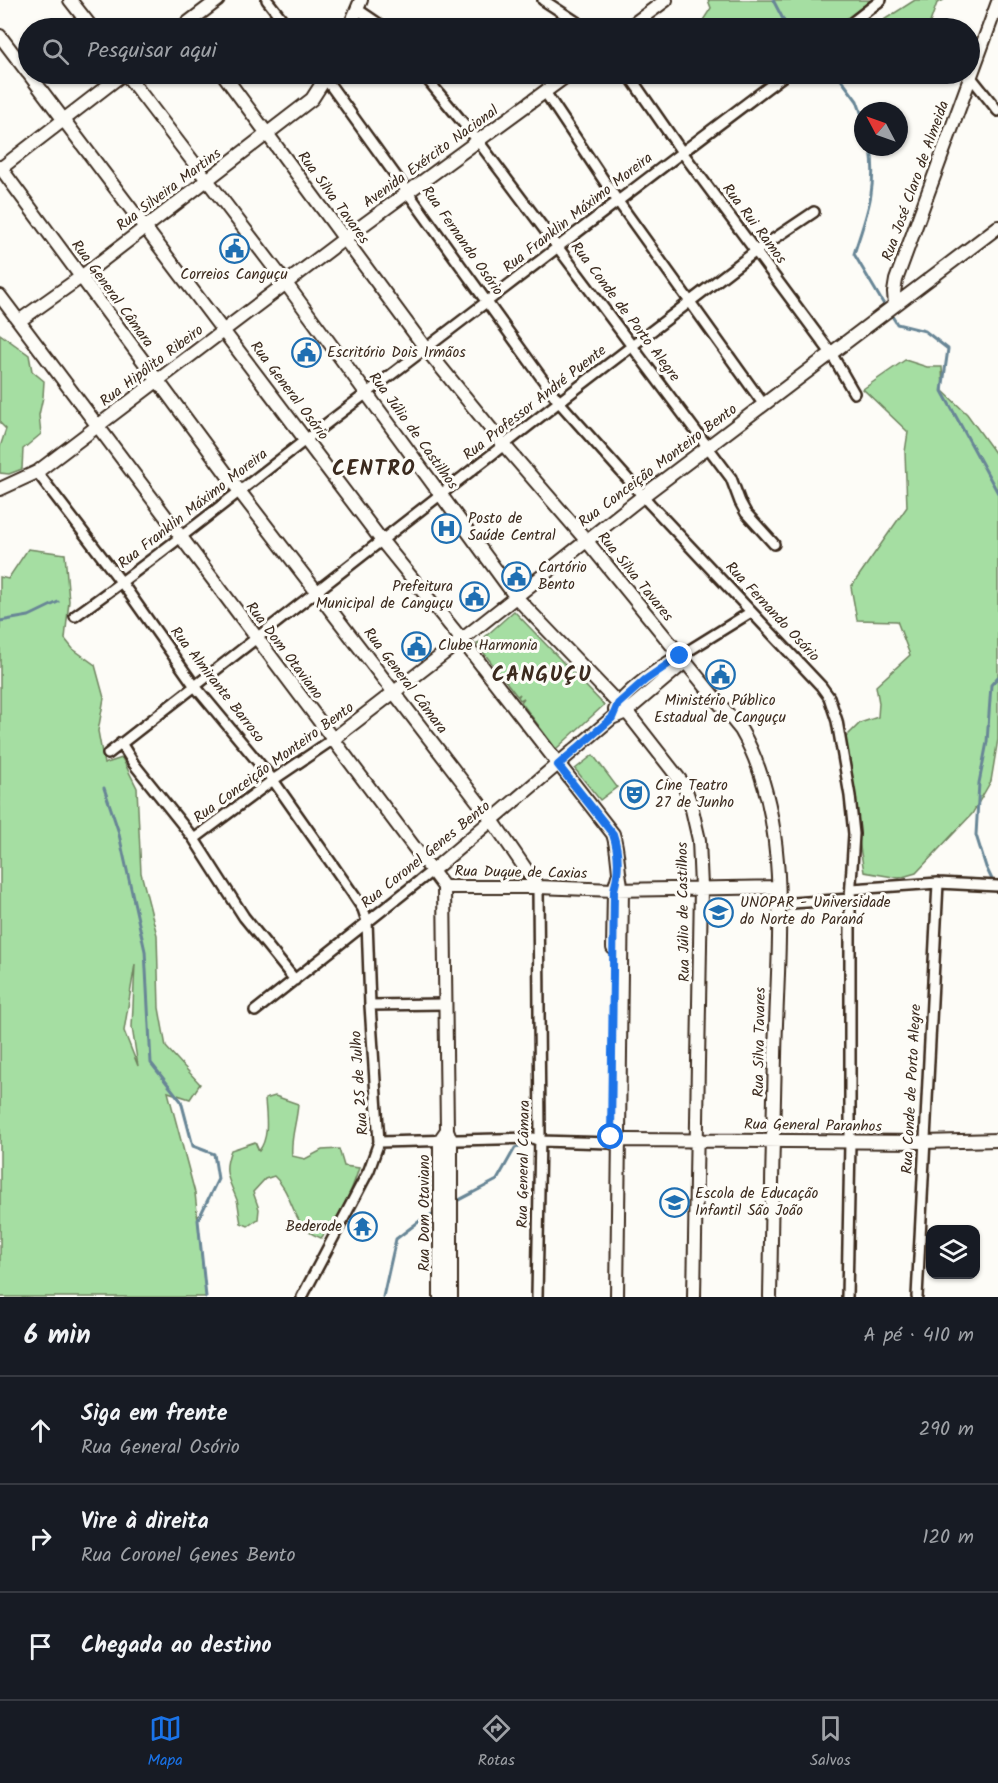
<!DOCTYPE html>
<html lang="pt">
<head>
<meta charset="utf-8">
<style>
	body { margin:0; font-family:Kalam,sans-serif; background:#20242c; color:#f1f3f6 }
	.controls { position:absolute; right:18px; bottom:18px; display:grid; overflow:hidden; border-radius:12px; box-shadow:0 2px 4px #0004 }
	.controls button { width:54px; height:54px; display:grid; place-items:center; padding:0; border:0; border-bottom:2px solid #363941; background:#171b24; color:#f1f3f6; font:30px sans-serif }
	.compass { position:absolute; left:854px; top:102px; width:54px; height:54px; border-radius:50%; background:#171b24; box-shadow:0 2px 4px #0004; rotate:311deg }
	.stop { position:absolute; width:18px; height:18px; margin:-14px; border:4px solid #1a73e8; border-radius:50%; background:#fff }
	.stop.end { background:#1a73e8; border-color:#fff; box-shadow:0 2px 6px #0008 }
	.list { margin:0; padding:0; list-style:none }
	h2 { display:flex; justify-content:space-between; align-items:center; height:78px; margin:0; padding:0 24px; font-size:26px }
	h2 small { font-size:20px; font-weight:400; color:#9ea1a6 }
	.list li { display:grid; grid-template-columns:39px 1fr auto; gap:18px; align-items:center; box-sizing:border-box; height:108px; padding:0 24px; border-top:2px solid #363941 }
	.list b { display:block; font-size:22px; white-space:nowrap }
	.list p { margin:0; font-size:20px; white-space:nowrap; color:#9ea1a6 }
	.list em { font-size:20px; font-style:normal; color:#9ea1a6 }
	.icon { flex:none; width:33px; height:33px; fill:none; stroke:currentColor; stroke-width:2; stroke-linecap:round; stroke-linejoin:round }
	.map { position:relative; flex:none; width:998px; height:1297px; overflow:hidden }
	.search { position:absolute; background:#171b24; box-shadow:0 2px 4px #0004; left:18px; right:18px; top:18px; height:66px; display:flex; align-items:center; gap:15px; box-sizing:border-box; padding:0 21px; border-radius:33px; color:#9ea1a6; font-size:22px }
	.sheet { height:402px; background:#171b24 }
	nav { display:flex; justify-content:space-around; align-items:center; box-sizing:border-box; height:84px; border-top:2px solid #363941; background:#171b24; font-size:16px; color:#9ea1a6 }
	nav a { display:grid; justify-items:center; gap:3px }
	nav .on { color:#1a73e8 }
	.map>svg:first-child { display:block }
	.green { fill:#a5dea2; stroke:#708460; stroke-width:1.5; fill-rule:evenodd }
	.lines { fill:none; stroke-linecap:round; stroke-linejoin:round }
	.stream { stroke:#688696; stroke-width:3 }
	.street-casing { stroke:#3b2a1e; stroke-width:14 }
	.secondary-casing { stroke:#3b2a1e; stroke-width:16 }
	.street { stroke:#fdfcf7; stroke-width:9 }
	.secondary { stroke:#fdfcf7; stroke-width:12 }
	.route { stroke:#1a73e8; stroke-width:8 }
	.labels { text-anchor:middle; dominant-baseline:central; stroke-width:6; stroke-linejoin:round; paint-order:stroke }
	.street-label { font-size:15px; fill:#3b2a1e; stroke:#fdfcf7 }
	.poi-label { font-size:15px; fill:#3b2a1e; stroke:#fdfcf7; text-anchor:start }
	.district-label { font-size:21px; font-weight:bold; letter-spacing:1.5px; fill:#3b2a1e; stroke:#fdfcf7 }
</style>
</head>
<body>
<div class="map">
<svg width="998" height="1297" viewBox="0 0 998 1297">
	<rect width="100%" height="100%" fill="#fdfcf7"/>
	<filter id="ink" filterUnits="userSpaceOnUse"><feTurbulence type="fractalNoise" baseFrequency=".0167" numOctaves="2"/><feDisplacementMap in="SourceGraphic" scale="12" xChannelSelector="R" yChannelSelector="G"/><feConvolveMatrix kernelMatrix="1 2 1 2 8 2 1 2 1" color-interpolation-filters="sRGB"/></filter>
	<g filter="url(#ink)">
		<!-- green -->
		<path class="green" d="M 708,0 L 871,0 L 834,28 L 698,28 L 711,8 Z
			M 915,0 L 944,0 L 937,3 L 928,28 L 871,28 Z
			M 0,334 L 29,355 L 32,371 L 44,381 L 43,397 L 39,415 L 41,434 L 23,449 L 22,469 L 9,474 L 0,473 L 0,447 L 6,429 L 0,423 Z
			M 905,360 L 927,367 L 942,367 L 943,391 L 967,414 L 998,457 L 998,739 L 991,781 L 972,814 L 916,873 L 899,878 L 864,872 L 843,740 L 860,723 L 878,717 L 879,703 L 876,686 L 910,655 L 897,621 L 857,620 L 851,587 L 907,507 L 905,452 L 908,432 L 863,389 Z
			M 28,549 L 65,554 L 69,601 L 65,639 L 73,649 L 95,665 L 104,698 L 98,731 L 104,764 L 122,758 L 137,788 L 141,873 L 157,935 L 159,1008 L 166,1047 L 200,1084 L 190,1099 L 168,1092 L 195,1193 L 206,1297 L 0,1297 L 0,577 L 8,579 ZM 135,964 L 132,1027 L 138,1066 L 124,1031 Z
			M 514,611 L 604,705 L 556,749 L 521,702 L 524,698 L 520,700 L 518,697 L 520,694 L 517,696 L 477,644 Z
			M 593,755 L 617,787 L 600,800 L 575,769 Z
			M 275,1096 L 298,1104 C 297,1122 290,1138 292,1156 L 305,1159 L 322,1150 L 339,1149 L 344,1166 L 359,1168 C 351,1194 340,1217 321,1238 C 317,1236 311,1234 308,1231 C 292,1218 291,1191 274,1176 L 265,1179 L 253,1192 L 259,1209 L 258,1219 L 248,1226 L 241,1223 C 239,1216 239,1207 237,1200 C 229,1179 222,1173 231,1150 L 255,1142 L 259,1151 C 270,1136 266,1117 265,1099 Z"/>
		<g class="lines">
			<!-- stream -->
			<path class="stream" d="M 773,0 L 785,23 L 792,28
				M 776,28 L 785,24
				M 837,74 L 857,101 L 863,118
				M 871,147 C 877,191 867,213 854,254 L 886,308
				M 890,313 L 897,324 L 925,331 L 948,349 L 942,391 L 998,493
				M 0,621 L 29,616 L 58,602
				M 998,677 L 991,685 L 987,742 L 979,783 L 976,835 L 986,867 L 998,892
				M 104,788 L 118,830 L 145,951 L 151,1063 L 181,1101 L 193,1146 L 214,1154 L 218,1179 L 198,1220 L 206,1297
				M 455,1202 L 497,1180 L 515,1148 L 531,1143
				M 383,1297 L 396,1239 L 421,1220 L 436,1212"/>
			<defs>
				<path id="street" d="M 267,0 L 289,28
					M 543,0 L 586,28
					M 357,9 L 385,28
					M 845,28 L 881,0
					M 423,74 L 478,141 L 731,478 L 740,502 L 746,513 L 774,544
					M 628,74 L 682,152 L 831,353 L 854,393
					M 323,75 L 559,402 L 650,504 L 821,686 L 829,697 L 837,721 L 850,796 L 854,834 L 850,899 L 850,1142 L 847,1297
					M 970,76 L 998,111
					M 545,92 L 617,200 L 764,405
					M 37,472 L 122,583 L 194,685 L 273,780 L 353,894 L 363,909 L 367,921 L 370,1005 L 379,1142 L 369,1170 L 302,1297
					M 75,616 C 175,545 269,466 367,393 C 507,287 645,179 786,74
					M 680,656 L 751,612
					M 121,743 L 134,764 L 194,839 L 244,917 L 295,980
					M 108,754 L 559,402 L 756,251 L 814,212
					M 194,839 L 273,780 L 332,740
					M 852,889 L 938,883 L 998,886
					M 778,904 L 850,899
					M 370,1005 L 445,1004
					M 255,1011 L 433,870
					M 379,1142 L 533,1138 L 540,1141 L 611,1143
					M 537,1297 L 540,1135 L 538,887
					M 917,1297 L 938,883"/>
				<path id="secondary" d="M 70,0 L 92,28
					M 181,28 L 218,0
					M 349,28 L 361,0
					M 628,28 L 666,0
					M 0,36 L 28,73
					M 29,74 L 382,541 L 462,640 L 613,834 C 619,852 617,871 622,889 L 617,1297
					M 126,74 L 282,278 L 515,596 L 630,716 L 684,785 L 691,805 L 699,840 L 701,887 L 694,1297
					M 223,74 L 426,349 L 504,445 L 586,540 L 741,730 C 794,821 777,954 775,1056 C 773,1136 771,1217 770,1297
					M 0,167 L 240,492 L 492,820 L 538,887
					M 0,169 L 123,74
					M 0,296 L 444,887 L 447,1130 L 451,1140 L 451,1297
					M 895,305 L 894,292 L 896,280 L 998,2
					M 19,321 L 81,277 L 312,99 L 328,74
					M 0,489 L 37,472 L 344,239 L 569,74
					M 615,710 C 623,693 663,665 680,656
					M 332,740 L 455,645 L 643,496 L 998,227
					M 433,870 L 612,718 L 626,712 L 685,662
					M 444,887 L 538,887 L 614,890 L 778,887
					M 613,948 L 614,890 L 618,876
					M 613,1143 L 627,1140 L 924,1142 L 998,1140
					M 440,1297 L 440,1140 L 447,1130"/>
			</defs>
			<!-- street casing -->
			<use href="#street" class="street-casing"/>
			<!-- secondary casing -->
			<use href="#secondary" class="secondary-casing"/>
			<!-- street -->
			<use href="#street" class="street"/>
			<!-- secondary -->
			<use href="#secondary" class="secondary"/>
		</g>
	</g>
	<g class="lines" filter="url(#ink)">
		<!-- route -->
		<path class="route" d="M 611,1137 L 614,890 C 619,872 619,852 613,834 L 558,765 L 612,718 L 618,704 L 645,680 L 680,656"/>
	</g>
	<!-- icons -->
	<defs>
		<symbol id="civic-ring" viewBox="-11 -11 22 22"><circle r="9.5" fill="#fdfcf7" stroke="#1f6fb2" stroke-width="1.5"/><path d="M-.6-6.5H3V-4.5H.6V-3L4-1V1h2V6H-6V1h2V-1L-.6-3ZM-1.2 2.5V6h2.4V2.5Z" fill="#1f6fb2"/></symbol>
		<symbol id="hospital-ring" viewBox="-11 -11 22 22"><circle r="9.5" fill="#fdfcf7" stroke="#1f6fb2" stroke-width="1.5"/><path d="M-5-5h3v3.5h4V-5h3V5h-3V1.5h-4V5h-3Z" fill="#1f6fb2"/></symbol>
		<symbol id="theatre-ring" viewBox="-11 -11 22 22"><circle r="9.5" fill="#fdfcf7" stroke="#1f6fb2" stroke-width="1.5"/><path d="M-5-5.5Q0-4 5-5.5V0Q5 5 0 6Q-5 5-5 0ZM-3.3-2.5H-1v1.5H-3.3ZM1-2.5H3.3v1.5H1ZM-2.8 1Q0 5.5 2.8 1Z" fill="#1f6fb2"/></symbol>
		<symbol id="university-ring" viewBox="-11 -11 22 22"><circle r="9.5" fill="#fdfcf7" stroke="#1f6fb2" stroke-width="1.5"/><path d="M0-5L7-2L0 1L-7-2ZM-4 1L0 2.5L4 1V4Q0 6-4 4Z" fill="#1f6fb2"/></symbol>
		<symbol id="school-ring" viewBox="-11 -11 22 22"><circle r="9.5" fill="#fdfcf7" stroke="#1f6fb2" stroke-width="1.5"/><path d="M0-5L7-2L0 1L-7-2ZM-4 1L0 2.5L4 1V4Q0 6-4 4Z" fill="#1f6fb2"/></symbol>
		<symbol id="temple-ring" viewBox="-11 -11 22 22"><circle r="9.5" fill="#fdfcf7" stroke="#1f6fb2" stroke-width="1.5"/><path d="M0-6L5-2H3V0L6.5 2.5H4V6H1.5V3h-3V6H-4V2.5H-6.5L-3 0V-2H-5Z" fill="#1f6fb2"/></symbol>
	</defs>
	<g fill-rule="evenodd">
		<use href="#civic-ring" x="218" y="232" width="33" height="33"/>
		<use href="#civic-ring" x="290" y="336" width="33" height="33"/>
		<use href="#hospital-ring" x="430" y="512" width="33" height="33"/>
		<use href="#civic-ring" x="500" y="560" width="33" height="33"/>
		<use href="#civic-ring" x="458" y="580" width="33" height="33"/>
		<use href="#civic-ring" x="400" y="630" width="33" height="33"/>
		<use href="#civic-ring" x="704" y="658" width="33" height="33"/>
		<use href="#theatre-ring" x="618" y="778" width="33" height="33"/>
		<use href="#university-ring" x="702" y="896" width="33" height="33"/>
		<use href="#school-ring" x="658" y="1186" width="33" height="33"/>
		<use href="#temple-ring" x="346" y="1210" width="33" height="33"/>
	</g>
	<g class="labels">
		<!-- street labels -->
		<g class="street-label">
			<text transform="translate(431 157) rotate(-36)">Avenida Exército Nacional</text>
			<text transform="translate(916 181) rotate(-70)">Rua José Claro de Almeida</text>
			<text transform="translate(169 190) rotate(-37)">Rua Silveira Martins</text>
			<text transform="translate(333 198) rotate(54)">Rua Silva Tavares</text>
			<text transform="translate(578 213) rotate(-38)">Rua Franklin Máximo Moreira</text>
			<text transform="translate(754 224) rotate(53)">Rua Rui Ramos</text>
			<text transform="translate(462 241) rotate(55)">Rua Fernando Osório</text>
			<text transform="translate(112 294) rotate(54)">Rua General Câmara</text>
			<text transform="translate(625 312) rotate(53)">Rua Conde de Porto Alegre</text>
			<text transform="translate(152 366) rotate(-37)">Rua Hipólito Ribeiro</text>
			<text transform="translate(289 391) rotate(53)">Rua General Osório</text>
			<text transform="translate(535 403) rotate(-38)">Rua Professor André Puente</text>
			<text transform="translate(413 431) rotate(54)">Rua Júlio de Castilhos</text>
			<text transform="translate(658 466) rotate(-37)">Rua Conceição Monteiro Bento</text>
			<text transform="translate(193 509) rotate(-38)">Rua Franklin Máximo Moreira</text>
			<text transform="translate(635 577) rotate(51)">Rua Silva Tavares</text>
			<text transform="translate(772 612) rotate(47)">Rua Fernando Osório</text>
			<text transform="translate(284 651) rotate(53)">Rua Dom Otaviano</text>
			<text transform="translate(405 681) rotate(53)">Rua General Câmara</text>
			<text transform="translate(217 685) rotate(52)">Rua Almirante Barroso</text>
			<text transform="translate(274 763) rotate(-36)">Rua Conceição Monteiro Bento</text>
			<text transform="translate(426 855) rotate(-39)">Rua Coronel Genes Bento</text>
			<text transform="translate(521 873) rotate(1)">Rua Duque de Caxias</text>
			<text transform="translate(684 912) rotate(-91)">Rua Júlio de Castilhos</text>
			<text transform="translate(760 1042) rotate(-89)">Rua Silva Tavares</text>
			<text transform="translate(360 1083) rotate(-94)">Rua 25 de Julho</text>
			<text transform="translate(912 1089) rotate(-87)">Rua Conde de Porto Alegre</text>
			<text transform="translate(813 1126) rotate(1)">Rua General Paranhos</text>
			<text transform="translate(524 1164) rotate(-89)">Rua General Câmara</text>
			<text transform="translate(425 1213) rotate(-90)">Rua Dom Otaviano</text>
		</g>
		<!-- poi labels -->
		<g class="poi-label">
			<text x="234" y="275" text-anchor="middle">Correios Canguçu</text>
			<text x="327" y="353">Escritório Dois Irmãos</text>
			<text x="468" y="519">Posto de<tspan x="468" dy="17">Saúde Central</tspan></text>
			<text x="538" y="568">Cartório<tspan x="538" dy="17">Bento</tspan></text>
			<text x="453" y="587" text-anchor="end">Prefeitura<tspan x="453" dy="17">Municipal de Canguçu</tspan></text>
			<text x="438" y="646">Clube Harmonia</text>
			<text x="720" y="701" text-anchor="middle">Ministério Público<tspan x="720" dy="17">Estadual de Canguçu</tspan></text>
			<text x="655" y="786">Cine Teatro<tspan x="655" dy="17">27 de Junho</tspan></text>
			<text x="740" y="903">UNOPAR - Universidade<tspan x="740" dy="17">do Norte do Paraná</tspan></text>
			<text x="695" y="1194">Escola de Educação<tspan x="695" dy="17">Infantil São João</tspan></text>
			<text x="342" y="1227" text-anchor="end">Bederode</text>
		</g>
		<!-- district labels -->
		<g class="district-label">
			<text x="374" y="469">CENTRO</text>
			<text x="542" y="675">CANGUÇU</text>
		</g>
	</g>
</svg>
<div class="controls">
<button><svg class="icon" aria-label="layers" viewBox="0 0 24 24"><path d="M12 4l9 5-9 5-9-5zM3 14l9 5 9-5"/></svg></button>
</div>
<svg class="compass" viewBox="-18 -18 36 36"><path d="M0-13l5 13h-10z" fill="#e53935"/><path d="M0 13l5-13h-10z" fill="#9ea1a6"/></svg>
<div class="stop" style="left:611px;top:1137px"></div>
<div class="stop end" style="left:680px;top:656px"></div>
<div class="search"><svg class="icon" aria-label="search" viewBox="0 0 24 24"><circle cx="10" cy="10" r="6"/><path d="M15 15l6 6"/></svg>Pesquisar aqui</div>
</div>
<section class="sheet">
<h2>6 min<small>A pé · 410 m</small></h2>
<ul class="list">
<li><svg class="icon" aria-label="ahead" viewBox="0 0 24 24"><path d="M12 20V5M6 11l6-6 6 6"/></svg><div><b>Siga em frente</b><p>Rua General Osório</p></div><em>290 m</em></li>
<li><svg class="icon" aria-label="right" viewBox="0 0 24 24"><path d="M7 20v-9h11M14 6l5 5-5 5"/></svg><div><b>Vire à direita</b><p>Rua Coronel Genes Bento</p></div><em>120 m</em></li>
<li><svg class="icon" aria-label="arrive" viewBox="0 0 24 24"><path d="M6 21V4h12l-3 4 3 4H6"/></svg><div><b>Chegada ao destino</b></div></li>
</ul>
</section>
<nav>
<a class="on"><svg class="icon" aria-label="map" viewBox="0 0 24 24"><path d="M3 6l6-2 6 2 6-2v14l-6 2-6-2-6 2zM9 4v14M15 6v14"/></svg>Mapa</a>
<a><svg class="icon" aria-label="directions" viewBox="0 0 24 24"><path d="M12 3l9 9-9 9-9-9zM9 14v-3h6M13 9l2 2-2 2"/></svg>Rotas</a>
<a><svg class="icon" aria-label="saved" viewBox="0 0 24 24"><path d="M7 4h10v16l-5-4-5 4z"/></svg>Salvos</a>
</nav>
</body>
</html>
